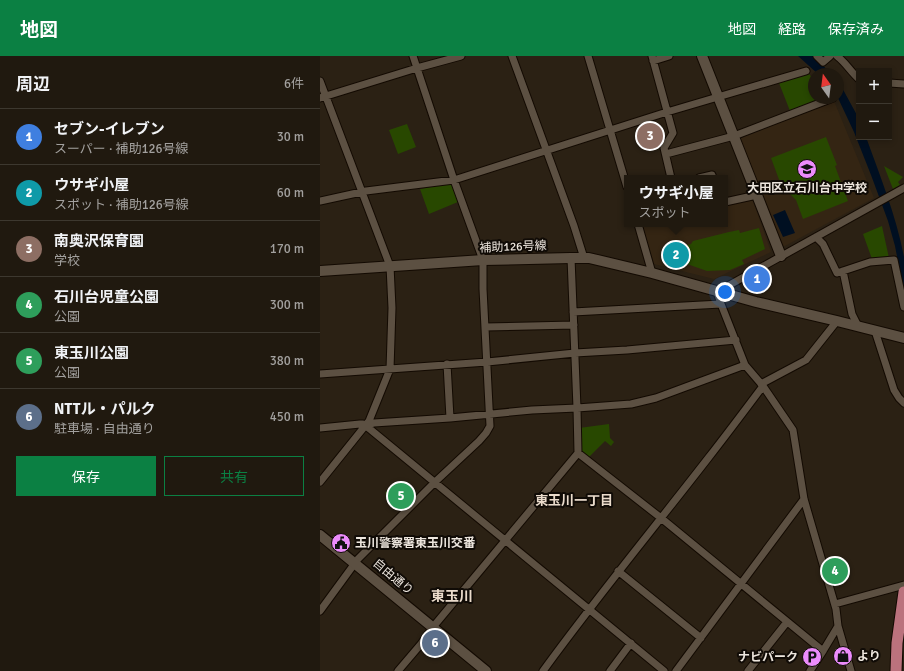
<!DOCTYPE html>
<html lang="ja">
<head>
<meta charset="utf-8">
<style>
	body { margin:0; font-family:Signika,"Noto Sans JP",sans-serif; background:#2d261d; color:#f1f3f6 }
	.controls { position:absolute; right:12px; top:12px; display:grid; overflow:hidden; border-radius:0px; box-shadow:0 2px 6px #0003 }
	.controls button { width:36px; height:36px; display:grid; place-items:center; padding:0; border:0; border-bottom:1px solid #3d382f; background:#20190f; color:#f1f3f6; font:20px sans-serif }
	.compass { position:absolute; left:488px; top:12px; width:36px; height:36px; border-radius:50%; background:#20190f; box-shadow:0 2px 6px #0003; rotate:346deg }
	.you { position:absolute; left:405px; top:236px; width:14px; height:14px; margin:-10px; border:3px solid #fff; border-radius:50%; background:#1a73e8; box-shadow:0 0 0 6px #1a73e833 }
	.badge { display:grid; place-items:center; width:26px; height:26px; border-radius:50%; background:#0b8043; color:#fff; font-size:13px; font-weight:700 }
	.pin { position:absolute; translate:-50% -50%; border:2px solid #fff; box-shadow:0 1px 4px #0006 }
	.popup { position:absolute; left:304px; top:119px; width:104px; height:52px; box-sizing:border-box; display:grid; place-content:center; border-radius:0px; background:#20190f; filter:drop-shadow(0 1px 3px #0005); font-size:13px; white-space:nowrap; color:#a2a09e }
	.popup b { font-size:15px; color:#f1f3f6 }
	.popup::after { content:''; position:absolute; left:50%; top:100%; margin-left:-8px; border:8px solid transparent; border-top-color:#20190f }
	.list { margin:0; padding:0; list-style:none }
	h2 { display:flex; justify-content:space-between; align-items:center; height:52px; margin:0; padding:0 16px; font-size:17px }
	h2 small { font-size:13px; font-weight:400; color:#a2a09e }
	.list li { display:grid; grid-template-columns:26px 1fr auto; gap:12px; align-items:center; box-sizing:border-box; height:56px; padding:0 16px; border-top:1px solid #3d382f }
	.list b { display:block; font-size:15px; white-space:nowrap }
	.list p { margin:0; font-size:13px; white-space:nowrap; color:#a2a09e }
	.list em { font-size:13px; font-style:normal; color:#a2a09e }
	.actions { display:flex; gap:8px; padding:12px 16px }
	.actions a { flex:1; padding:9px 0; border:1px solid #0b8043; border-radius:0px; text-align:center; font-size:14px; color:#0b8043 }
	.actions .main { background:#0b8043; color:#fff }
	.map { position:relative; flex:none; width:584px; height:615px; overflow:hidden }
	header { display:flex; align-items:center; gap:24px; box-sizing:border-box; height:56px; padding:0 20px; background:#0b8043; color:#fff }
	header strong { font-size:19px }
	nav { display:flex; gap:22px; margin-inline-start:auto; font-size:14px }
	main { display:flex }
	aside { flex:1; background:#20190f }
	.map>svg:first-child { display:block }
	.built { fill:#342513 }
	.green { fill:#284800 }
	.water { fill:#000f21 }
	.lines { fill:none; stroke-linecap:round; stroke-linejoin:round }
	.street-casing { stroke:#130a02; stroke-width:9 }
	.secondary-casing { stroke:#130a02; stroke-width:12 }
	.primary-casing { stroke:#130a02; stroke-width:13 }
	.street { stroke:#5c5042; stroke-width:7 }
	.secondary { stroke:#5c5042; stroke-width:10 }
	.primary { stroke:#bb727d; stroke-width:11 }
	.labels { text-anchor:middle; dominant-baseline:central; stroke-width:4; stroke-linejoin:round; paint-order:stroke }
	.poi-label { font-size:12px; font-weight:bold; fill:#ede6de; stroke:#100b06; text-anchor:start }
	.street-label { font-size:12px; fill:#ede6de; stroke:#100b06 }
	.neighbourhood-label { font-size:13px; font-weight:bold; fill:#eadbcb; stroke:#100b06 }
	.quarter-label { font-size:14px; font-weight:bold; fill:#eadbcb; stroke:#100b06 }
</style>
</head>
<body>
<header>
<strong>地図</strong>
<nav><a>地図</a><a>経路</a><a>保存済み</a></nav>
</header>
<main>
<aside>
<h2>周辺<small>6件</small></h2>
<ul class="list">
<li><span class="badge" style="background:#3f7fe0">1</span><div><b>セブン-イレブン</b><p>スーパー · 補助126号線</p></div><em>30 m</em></li>
<li><span class="badge" style="background:#0f9aa8">2</span><div><b>ウサギ小屋</b><p>スポット · 補助126号線</p></div><em>60 m</em></li>
<li><span class="badge" style="background:#8d6e63">3</span><div><b>南奥沢保育園</b><p>学校</p></div><em>170 m</em></li>
<li><span class="badge" style="background:#2e9e5b">4</span><div><b>石川台児童公園</b><p>公園</p></div><em>300 m</em></li>
<li><span class="badge" style="background:#2e9e5b">5</span><div><b>東玉川公園</b><p>公園</p></div><em>380 m</em></li>
<li><span class="badge" style="background:#5c6f8a">6</span><div><b>NTTル・パルク</b><p>駐車場 · 自由通り</p></div><em>450 m</em></li>
</ul>
<div class="actions"><a class="main">保存</a><a>共有</a></div>
</aside>
<div class="map">
<svg width="584" height="615" viewBox="0 0 584 615">
	<rect width="100%" height="100%" fill="#2b2114"/>
	<!-- built -->
	<path class="built" d="M 514,45 L 554,142 L 463,191 L 419,83 Z
		M 431,143 L 433,145 L 451,196 L 394,223 L 334,208 L 323,171 L 324,169 L 329,168 L 405,168 L 405,150 Z"/>
	<!-- green -->
	<path class="green" d="M 489,18 L 494,24 L 494,42 L 505,42 L 470,55 L 459,27 Z
		M 87,68 L 96,91 L 78,98 L 69,74 Z
		M 506,81 L 517,109 L 515,110 L 528,145 L 483,163 L 476,144 L 461,129 L 451,102 Z
		M 564,110 L 583,121 L 578,126 L 580,129 L 573,133 Z
		M 132,127 L 138,146 L 109,158 L 100,133 Z
		M 562,170 L 569,202 L 552,203 L 543,178 Z
		M 439,172 L 445,193 L 422,204 L 424,208 L 410,214 L 387,215 L 367,208 L 364,198 L 360,199 L 358,191 L 371,188 L 373,185 L 409,176 L 419,174 L 420,177 Z
		M 289,368 L 290,382 L 294,386 L 291,390 L 285,385 L 268,402 L 260,395 L 259,372 Z
		M 77,426 L 97,444 L 86,456 L 65,437 Z
		M 520,502 L 525,524 L 512,528 L 506,506 Z"/>
	<!-- water -->
	<path class="water" d="M 478,0 L 494,0 L 511,18 L 498,18 Z
		M 518,26 L 520,28 L 538,61 L 539,63 L 539,81 L 546,81 C 560,120 576,159 584,201 C 584,212 584,225 584,237 L 575,190 L 568,165 L 551,119 L 534,76 L 518,42 Z
		M 465,154 L 475,177 L 463,181 L 453,159 Z"/>
	<g class="lines">
		<defs>
			<path id="street" d="M 192,0 L 254,170 L 264,202
				M 268,0 L 307,131
				M 332,0 L 353,77 L 344,92 L 351,122
				M 497,0 L 503,6 L 510,0
				M 517,0 C 526,7 531,16 539,23
				M 333,5 L 349,0
				M 0,25 L 70,210 L 72,252 L 70,313 L 49,365 L 0,426
				M 569,27 L 584,28
				M 0,42 L 97,12 L 141,0
				M 346,98 L 414,80 L 513,42
				M 379,122 L 392,119 L 393,122
				M 0,145 L 46,135 L 134,124 L 347,56 L 486,15
				M 405,146 L 437,139
				M 318,168 L 332,217
				M 496,181 L 503,188 L 517,217 L 550,206 L 574,204 L 584,251
				M 523,215 L 532,258 L 538,270
				M 253,256 L 401,248
				M 165,271 L 254,269
				M 555,275 L 574,334 L 579,342 L 584,347
				M 127,308 L 130,362
				M 0,318 L 167,306 L 255,297 L 307,294 L 416,284
				M 441,328 L 486,304 L 517,265
				M 45,370 L 54,367 L 130,362 L 212,354 L 257,352 L 311,348 L 336,342 L 425,309
				M 0,372 L 40,368 L 43,368 L 51,374 L 344,615
				M 258,397 L 341,462 L 503,595
				M 298,515 L 381,582
				M 515,548 L 584,529
				M 0,555 L 38,503 L 115,426 L 159,385 L 166,377 L 170,370 L 163,233 L 163,204 L 134,124 L 93,0
				M 518,570 L 531,615
				M 78,615 L 101,588 L 113,571 L 258,397 L 257,352 L 251,202
				M 223,615 C 276,542 334,472 389,401 C 407,378 425,354 443,330
				M 290,615 L 311,587
				M 356,615 L 484,443
				M 428,615 L 467,566
				M 490,615 L 503,595 L 518,570 L 516,553 L 484,443 L 473,374 L 443,330 L 425,309 L 401,248 L 397,236 L 584,132"/>
			<path id="secondary" d="M 382,0 L 461,200
				M 0,215 L 163,204 L 251,202 L 269,202 L 332,217 L 436,246 L 517,265 L 584,282
				M 0,479 L 166,615"/>
			<path id="primary" d="M 576,615 L 577,587 L 584,536"/>
		</defs>
		<!-- street casing -->
		<use href="#street" class="street-casing"/>
		<!-- secondary casing -->
		<use href="#secondary" class="secondary-casing"/>
		<!-- primary casing -->
		<use href="#primary" class="primary-casing"/>
		<!-- street -->
		<use href="#street" class="street"/>
		<!-- secondary -->
		<use href="#secondary" class="secondary"/>
		<!-- primary -->
		<use href="#primary" class="primary"/>
	</g>
	<!-- icons -->
	<defs>
		<symbol id="school-disc" viewBox="-11 -11 22 22"><circle r="9.5" fill="#ec8cfb" stroke="#100b06"/><path d="M0-5L7-2L0 1L-7-2ZM-4 1L0 2.5L4 1V4Q0 6-4 4Z" fill="#111"/></symbol>
		<symbol id="civic-disc" viewBox="-11 -11 22 22"><circle r="9.5" fill="#ec8cfb" stroke="#100b06"/><path d="M-.6-6.5H3V-4.5H.6V-3L4-1V1h2V6H-6V1h2V-1L-.6-3ZM-1.2 2.5V6h2.4V2.5Z" fill="#111"/></symbol>
		<symbol id="shop-disc" viewBox="-11 -11 22 22"><circle r="9.5" fill="#ec8cfb" stroke="#100b06"/><path d="M-5-2.5h2.3a2.7 3.5 0 0 1 5.4 0H5L5.5 6h-11ZM-1.5-2.5h3a1.5 2.3 0 0 0-3 0Z" fill="#111"/></symbol>
		<symbol id="parking-disc" viewBox="-11 -11 22 22"><circle r="9.5" fill="#ec8cfb" stroke="#100b06"/><path d="M-3.5-5.5H1a3.5 3.5 0 0 1 0 7H-1V5.5H-3.5ZM-1-3.4V-.6H.8a1.4 1.4 0 0 0 0-2.8Z" fill="#111"/></symbol>
	</defs>
	<g fill-rule="evenodd">
		<use href="#school-disc" x="476" y="102" width="22" height="22"/>
		<use href="#civic-disc" x="10" y="476" width="22" height="22"/>
		<use href="#shop-disc" x="512" y="589" width="22" height="22"/>
		<use href="#parking-disc" x="481" y="590" width="22" height="22"/>
	</g>
	<g class="labels">
		<!-- poi labels -->
		<g class="poi-label">
			<text x="487" y="132" text-anchor="middle">大田区立石川台中学校</text>
			<text x="35" y="487">玉川警察署東玉川交番</text>
			<text x="537" y="600">より</text>
			<text x="478" y="601" text-anchor="end">ナビパーク</text>
		</g>
		<!-- street labels -->
		<g class="street-label">
			<text transform="translate(193 191) rotate(-2)">補助126号線</text>
			<text transform="translate(73 521) rotate(40)">自由通り</text>
		</g>
		<!-- neighbourhood labels -->
		<g class="neighbourhood-label">
			<text x="254" y="445">東玉川一丁目</text>
		</g>
		<!-- quarter labels -->
		<g class="quarter-label">
			<text x="132" y="540">東玉川</text>
		</g>
	</g>
</svg>
<div class="controls">
<button>+</button>
<button>−</button>
</div>
<svg class="compass" viewBox="-18 -18 36 36"><path d="M0-13l5 13h-10z" fill="#e53935"/><path d="M0 13l5-13h-10z" fill="#a2a09e"/></svg>
<div class="you"></div>
<div class="pin badge" style="left:437px;top:223px;background:#3f7fe0">1</div>
<div class="pin badge" style="left:356px;top:199px;background:#0f9aa8">2</div>
<div class="popup"><b>ウサギ小屋</b>スポット</div>
<div class="pin badge" style="left:330px;top:80px;background:#8d6e63">3</div>
<div class="pin badge" style="left:515px;top:515px;background:#2e9e5b">4</div>
<div class="pin badge" style="left:81px;top:440px;background:#2e9e5b">5</div>
<div class="pin badge" style="left:115px;top:587px;background:#5c6f8a">6</div>
</div>
</main>
</body>
</html>
